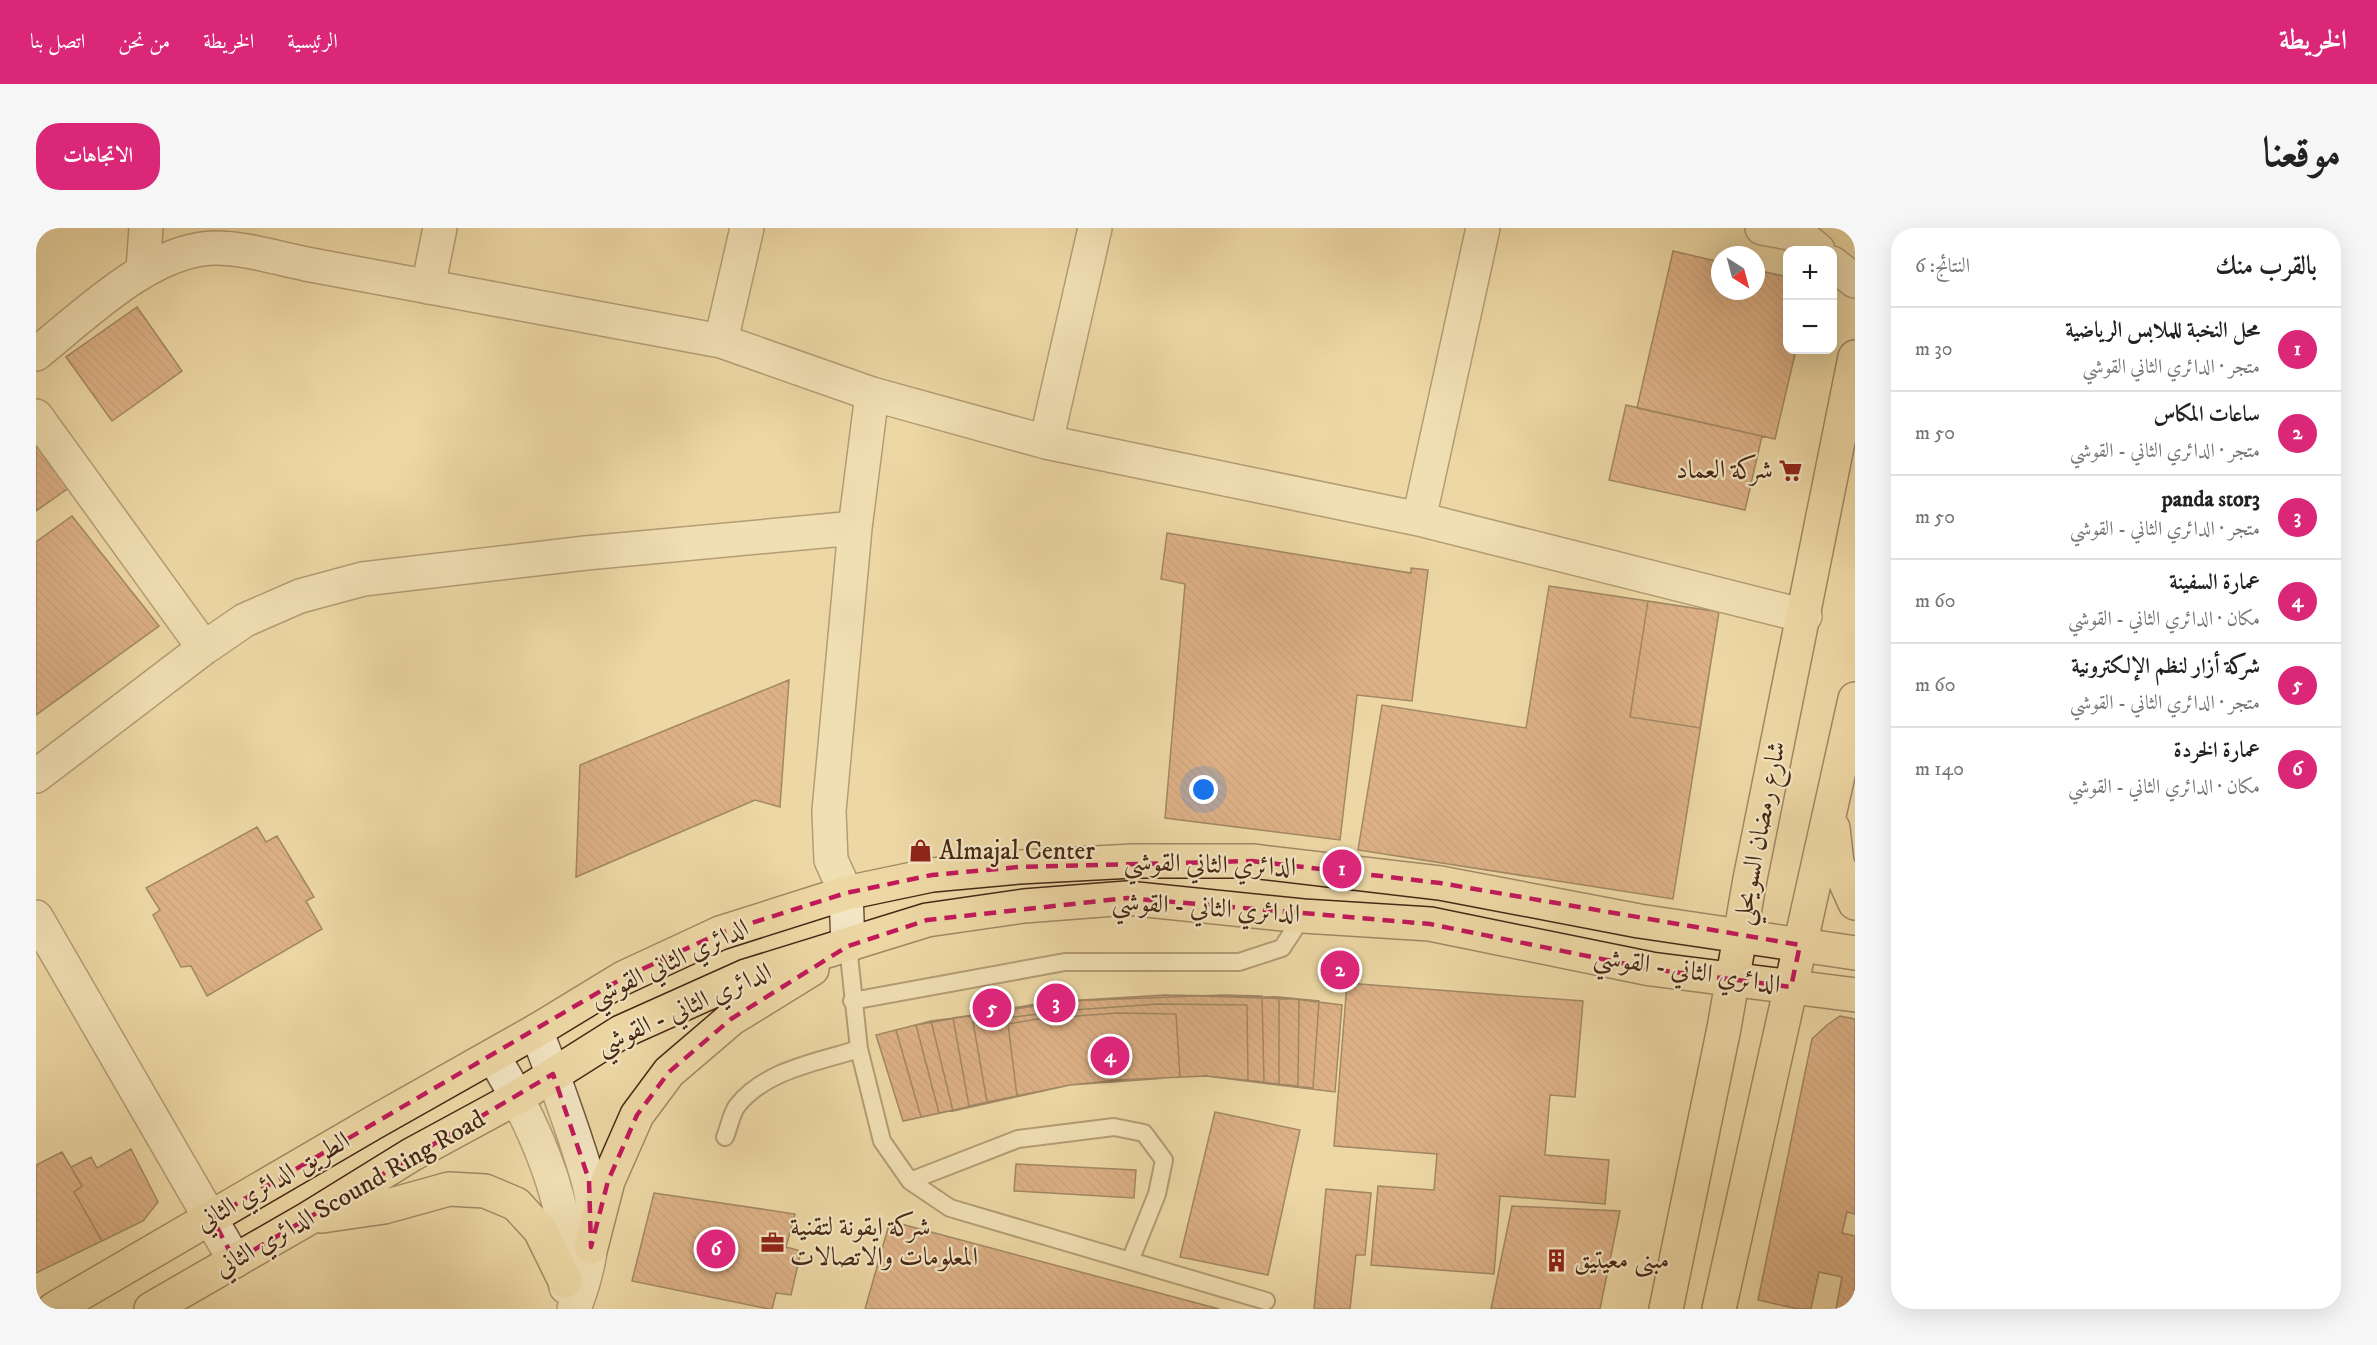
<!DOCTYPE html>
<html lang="ar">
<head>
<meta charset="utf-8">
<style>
	body { margin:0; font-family:"IM FELL DW Pica",Amiri,serif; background:#f6f6f6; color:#222; direction:rtl }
	.controls { position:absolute; right:18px; top:18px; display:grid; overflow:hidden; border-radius:12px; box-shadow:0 6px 24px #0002 }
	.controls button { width:54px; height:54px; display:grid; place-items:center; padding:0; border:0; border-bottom:2px solid #e0e0e0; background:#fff; color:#222; font:30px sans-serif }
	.compass { position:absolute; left:1675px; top:18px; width:54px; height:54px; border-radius:50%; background:#fff; box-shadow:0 6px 24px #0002; rotate:144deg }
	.you { position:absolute; left:1168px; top:562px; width:21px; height:21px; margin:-15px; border:4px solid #fff; border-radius:50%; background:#1a73e8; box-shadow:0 0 0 9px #1a73e833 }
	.badge { display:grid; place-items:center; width:39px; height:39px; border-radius:50%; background:#db2777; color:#fff; font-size:20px; font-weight:700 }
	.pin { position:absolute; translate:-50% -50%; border:3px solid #fff; box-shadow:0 2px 6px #0006 }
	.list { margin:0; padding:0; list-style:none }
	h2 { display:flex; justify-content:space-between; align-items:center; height:78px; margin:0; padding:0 24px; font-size:26px }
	h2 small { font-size:20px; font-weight:400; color:#767676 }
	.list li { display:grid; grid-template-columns:39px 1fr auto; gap:18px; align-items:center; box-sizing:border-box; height:84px; padding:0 24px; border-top:2px solid #e0e0e0 }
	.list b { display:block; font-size:22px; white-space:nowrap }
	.list p { margin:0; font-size:20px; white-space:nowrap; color:#767676 }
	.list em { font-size:20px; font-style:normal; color:#767676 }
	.map { position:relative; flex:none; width:1819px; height:1081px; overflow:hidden; direction:ltr; border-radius:24px }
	header { display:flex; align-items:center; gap:36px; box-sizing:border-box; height:84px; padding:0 30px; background:#db2777; color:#fff }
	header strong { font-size:28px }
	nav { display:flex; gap:33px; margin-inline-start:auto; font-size:21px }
	.intro { display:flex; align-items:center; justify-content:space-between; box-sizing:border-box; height:144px; padding:0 36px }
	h1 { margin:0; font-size:42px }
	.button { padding:15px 27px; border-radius:24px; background:#db2777; color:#fff; font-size:21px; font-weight:700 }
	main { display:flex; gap:36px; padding:0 36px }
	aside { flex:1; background:#fff; border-radius:24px; box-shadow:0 6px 24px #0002 }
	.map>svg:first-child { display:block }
	.building { fill:url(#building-back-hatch); stroke:#472715; stroke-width:1.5 }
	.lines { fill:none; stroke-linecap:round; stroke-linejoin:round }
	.service-casing { stroke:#705339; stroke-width:20 }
	.minor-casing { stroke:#705339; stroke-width:36 }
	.primary-casing { stroke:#472715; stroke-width:36 }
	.service { stroke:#f3e6c4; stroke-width:16 }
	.minor { stroke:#f3e6c4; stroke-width:33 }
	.primary { stroke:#edd8a5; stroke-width:33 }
	.marked { fill:none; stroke:#c2185b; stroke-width:4.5; stroke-dasharray:12 8; stroke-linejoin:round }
	.labels { text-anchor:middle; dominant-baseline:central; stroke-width:4.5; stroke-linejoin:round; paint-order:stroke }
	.poi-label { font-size:26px; fill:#472715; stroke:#f3e6c4; text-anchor:start }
	.street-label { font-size:26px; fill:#472715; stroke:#f3e6c4 }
</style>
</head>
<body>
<header>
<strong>الخريطة</strong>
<nav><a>الرئيسية</a><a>الخريطة</a><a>من نحن</a><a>اتصل بنا</a></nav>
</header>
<div class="intro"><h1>موقعنا</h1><a class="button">الاتجاهات</a></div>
<main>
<aside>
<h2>بالقرب منك<small>النتائج: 6</small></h2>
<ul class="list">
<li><span class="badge">1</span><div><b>محل النخبة للملابس الرياضية</b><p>متجر · الدائري الثاني القوشي</p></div><em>30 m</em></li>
<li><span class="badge">2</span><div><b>ساعات المكاس</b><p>متجر · الدائري الثاني - القوشي</p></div><em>50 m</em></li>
<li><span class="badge">3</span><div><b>panda stor3</b><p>متجر · الدائري الثاني - القوشي</p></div><em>50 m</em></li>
<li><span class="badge">4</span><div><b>عمارة السفينة</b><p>مكان · الدائري الثاني - القوشي</p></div><em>60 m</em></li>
<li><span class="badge">5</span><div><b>شركة أزار لنظم الإلكترونية</b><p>متجر · الدائري الثاني - القوشي</p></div><em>60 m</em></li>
<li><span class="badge">6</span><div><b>عمارة الخردة</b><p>مكان · الدائري الثاني - القوشي</p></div><em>140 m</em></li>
</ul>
</aside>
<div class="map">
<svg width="1819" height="1081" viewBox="0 0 1819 1081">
	<defs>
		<pattern id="building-back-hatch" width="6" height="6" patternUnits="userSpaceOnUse" patternTransform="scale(1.5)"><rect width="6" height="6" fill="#c97f61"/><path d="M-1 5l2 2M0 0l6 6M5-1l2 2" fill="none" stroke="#a5684f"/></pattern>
	</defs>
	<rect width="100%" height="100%" fill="#edd8a5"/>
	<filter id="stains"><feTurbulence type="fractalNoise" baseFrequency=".00333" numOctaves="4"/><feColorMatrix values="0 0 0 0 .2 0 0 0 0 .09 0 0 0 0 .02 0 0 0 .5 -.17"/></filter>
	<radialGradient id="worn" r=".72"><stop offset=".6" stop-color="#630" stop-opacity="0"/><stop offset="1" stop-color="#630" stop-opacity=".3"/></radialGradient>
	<!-- building -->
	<path class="building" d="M 1637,23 L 1684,34 L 1684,63 L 1720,63 L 1720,42 L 1752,49 L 1752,122 L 1760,122 L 1739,211 L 1601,180 Z
		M 101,79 L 146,143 L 76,193 L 30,129 Z
		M 1590,177 L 1726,208 L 1709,282 L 1573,252 Z
		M 0,193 L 34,259 L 0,283 Z
		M 36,288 L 123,398 L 0,487 L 0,314 Z
		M 1131,305 L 1375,345 L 1375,340 L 1392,342 L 1376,473 L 1321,467 L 1304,612 L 1129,590 L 1149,356 L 1125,351 Z
		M 1513,358 L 1683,384 L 1637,671 L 1322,622 L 1346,477 L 1490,500 Z
		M 1612,373 L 1683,384 L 1664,500 L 1594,489 Z
		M 753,452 L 744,579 L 719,572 L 540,649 L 544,537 Z
		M 221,599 L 230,614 L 241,608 L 278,669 L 270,673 L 286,701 L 171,768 L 155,738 L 145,739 L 117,687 L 124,682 L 110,660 Z
		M 1311,755 L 1547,773 L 1539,869 L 1514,867 L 1509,927 L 1573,932 L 1569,976 L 1464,968 L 1458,1046 L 1335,1037 L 1342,958 L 1398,962 L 1401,926 L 1298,918 Z
		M 1129,767 L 1243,769 L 1306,777 L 1299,864 L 1170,848 L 1081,852 L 1034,857 L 867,893 L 840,807 L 895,793 L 958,785 L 1011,774 Z
		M 1129,767 L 1243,769 L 1283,773 L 1277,860 L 1170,848 L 1081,852 L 1034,857 L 885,889 L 860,802 L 895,793 L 958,785 L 1011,774 Z
		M 1129,767 L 1263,771 L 1262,858 L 1170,848 L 1081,852 L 1034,857 L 903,885 L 880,797 L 1011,774 Z
		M 1129,767 L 1243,769 L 1243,856 L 1170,848 L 1081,852 L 1034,857 L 917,883 L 895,793 L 958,785 L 1011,774 Z
		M 1187,767 L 1226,768 L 1228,854 L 1170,848 L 1081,852 L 1034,857 L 933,878 L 917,790 L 1033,773 Z
		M 1122,776 L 1211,777 L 1212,853 L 1170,848 L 1081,852 L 1034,857 L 951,874 L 937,794 L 1037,782 Z
		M 1081,785 L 1140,786 L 1144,849 L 1034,857 L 981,868 L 972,796 L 1002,791 Z
		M 1804,788 L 1819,791 L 1819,986 L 1811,984 L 1806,1005 L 1819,1008 L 1819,1081 L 1800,1081 L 1806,1049 L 1783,1044 L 1775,1081 L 1762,1081 L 1722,1072 L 1776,811 L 1791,797 Z
		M 1179,884 L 1264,902 L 1232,1047 L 1144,1029 Z
		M 95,921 L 122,974 L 107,993 L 66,1013 L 38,964 L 46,958 L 35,939 L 55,929 L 61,940 Z
		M 26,924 L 46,958 L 38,964 L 66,1013 L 0,1045 L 0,937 Z
		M 980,936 L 1100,942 L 1098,970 L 978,963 Z
		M 1290,961 L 1335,965 L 1329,1027 L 1320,1027 L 1314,1081 L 1278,1081 Z
		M 618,965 L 759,986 L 750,1019 L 765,1023 L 755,1067 L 740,1065 L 736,1081 L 733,1081 L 596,1053 Z
		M 1476,978 L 1584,983 L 1564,1081 L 1455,1081 Z
		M 854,993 L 1183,1081 L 829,1081 Z"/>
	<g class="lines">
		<defs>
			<path id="service" d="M 812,718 L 823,821 L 846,913 L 874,953 L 914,980 L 1230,1073
				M 816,773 L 1029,734 L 1203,734 L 1246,720 L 1267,688
				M 689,909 C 693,900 695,886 701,878 C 729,842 782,834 823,821
				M 874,953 L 982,911 L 1078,899 L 1108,905 L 1128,932 L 1121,966 L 1094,1033"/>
			<path id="minor" d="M 1726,0 L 1764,7 L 1782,22
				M 1796,35 L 1819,53
				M 107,42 L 110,0
				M 392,59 L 404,0
				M 685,113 L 711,0
				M 0,126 C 49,87 114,21 179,20 C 210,20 240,30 270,36 L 685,113 L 836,166 L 1010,214 L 1383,291 L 1769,388
				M 0,188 L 168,420
				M 1010,214 L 1059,0
				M 1383,291 L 1447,0
				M 0,548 L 168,420 L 209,392 L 264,368 L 327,351 L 550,325 L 819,300
				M 0,689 L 199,1033
				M 812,718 L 810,665 L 795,632 L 793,583 L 819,300 L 836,166
				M 500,803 C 514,837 526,872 538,907 C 546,933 557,959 557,987 C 557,1019 550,1051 538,1081
				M 457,828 C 487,877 514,932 526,989 C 531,1012 526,1036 530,1059"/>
			<path id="primary" d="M 1797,600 L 1801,635 L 1819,675
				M 286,988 L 348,979 L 413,961 L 449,963 L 480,976 L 504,1002 L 529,1053
				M 555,1019 L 572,953 L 601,887 L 633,844 L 695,791 L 776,741
				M 18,1081 L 337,895 L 500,803 L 587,750 L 684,705 L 810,665 L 896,647 L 983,639 L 1097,633 L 1216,633 L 1404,655 L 1603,693 L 1819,725
				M 115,1081 L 273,990 L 375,927 L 482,869 L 585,804 L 710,748 L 891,692 L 988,678 L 1091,670 L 1267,688 L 1394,696 L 1615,741 L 1819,767
				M 1630,1081 L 1688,800 L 1714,651 L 1819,129
				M 1683,1081 L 1819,471"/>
		</defs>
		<!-- service casing -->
		<use href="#service" class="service-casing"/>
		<!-- minor casing -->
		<use href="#minor" class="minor-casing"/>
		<!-- primary casing -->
		<use href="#primary" class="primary-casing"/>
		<!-- service -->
		<use href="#service" class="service"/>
		<!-- minor -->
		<use href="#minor" class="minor"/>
		<!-- primary -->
		<use href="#primary" class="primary"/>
	</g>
	<!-- marked area -->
	<path d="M0 0H1819V1081H0ZM 1216,633 L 1404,655 L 1764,717 L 1755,759 L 1615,741 L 1394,696 L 1091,670 L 891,692 L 812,718 L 695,791 L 633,844 L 601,887 L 572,953 L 555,1019 L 553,952 L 517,846 L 199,1033 L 176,990 L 587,750 L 684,705 L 810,665 L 896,647 L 983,639 Z" fill="#edd8a5" fill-opacity=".55" fill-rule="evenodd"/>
	<path class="marked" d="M 1216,633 L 1404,655 L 1764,717 L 1755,759 L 1615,741 L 1394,696 L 1091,670 L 891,692 L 812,718 L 695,791 L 633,844 L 601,887 L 572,953 L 555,1019 L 553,952 L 517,846 L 199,1033 L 176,990 L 587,750 L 684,705 L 810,665 L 896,647 L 983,639 Z"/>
	<!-- icons -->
	<defs>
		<symbol id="supermarket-bare" viewBox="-9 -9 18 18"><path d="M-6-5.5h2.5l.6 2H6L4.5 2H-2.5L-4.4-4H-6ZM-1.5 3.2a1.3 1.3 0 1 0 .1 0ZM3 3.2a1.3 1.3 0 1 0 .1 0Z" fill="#8f2418" stroke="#f3e6c4" stroke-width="2.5" paint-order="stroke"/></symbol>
		<symbol id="shop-bare" viewBox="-9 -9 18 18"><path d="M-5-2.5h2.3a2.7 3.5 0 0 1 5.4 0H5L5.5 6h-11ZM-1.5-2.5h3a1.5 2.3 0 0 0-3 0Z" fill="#8f2418" stroke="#f3e6c4" stroke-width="2.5" paint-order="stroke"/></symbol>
		<symbol id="office-bare" viewBox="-9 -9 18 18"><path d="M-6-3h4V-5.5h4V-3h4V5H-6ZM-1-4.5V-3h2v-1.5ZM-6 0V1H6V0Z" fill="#8f2418" stroke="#f3e6c4" stroke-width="2.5" paint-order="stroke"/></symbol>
		<symbol id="building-bare" viewBox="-9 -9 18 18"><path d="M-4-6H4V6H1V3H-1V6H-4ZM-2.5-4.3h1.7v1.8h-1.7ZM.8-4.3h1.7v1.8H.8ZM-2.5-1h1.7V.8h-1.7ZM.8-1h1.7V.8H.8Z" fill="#8f2418" stroke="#f3e6c4" stroke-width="2.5" paint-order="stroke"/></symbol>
	</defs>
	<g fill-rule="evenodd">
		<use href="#supermarket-bare" x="1738" y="226" width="33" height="33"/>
		<use href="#shop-bare" x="868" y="606" width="33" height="33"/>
		<use href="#office-bare" x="720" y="998" width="33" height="33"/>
		<use href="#building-bare" x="1504" y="1016" width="33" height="33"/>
	</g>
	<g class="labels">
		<!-- poi labels -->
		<g class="poi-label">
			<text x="1737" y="242" text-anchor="end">شركة العماد</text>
			<text x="903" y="623">Almajal Center</text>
			<text x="754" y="999">شركة ايقونة لتقنية<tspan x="754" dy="30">المعلومات والاتصالات</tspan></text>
			<text x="1538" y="1032">مبنى معيتيق</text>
		</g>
		<!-- street labels -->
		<g class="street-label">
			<text transform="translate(1724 605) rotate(-79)">شارع رمضان السويحلي</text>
			<text transform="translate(1174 637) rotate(2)">الدائري الثاني القوشي</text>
			<text transform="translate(1170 680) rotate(4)">الدائري الثاني - القوشي</text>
			<text transform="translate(633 735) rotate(-25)">الدائري الثاني القوشي</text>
			<text transform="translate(1651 743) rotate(9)">الدائري الثاني - القوشي</text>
			<text transform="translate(648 781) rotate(-24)">الدائري الثاني - القوشي</text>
			<text transform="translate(237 954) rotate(-30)">الطريق الدائري الثاني</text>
			<text transform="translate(314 966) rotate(-30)">الدائري الثاني Scound Ring Road</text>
		</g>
	</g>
	<rect width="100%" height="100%" filter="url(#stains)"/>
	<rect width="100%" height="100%" fill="url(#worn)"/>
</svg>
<div class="controls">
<button>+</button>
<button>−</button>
</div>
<svg class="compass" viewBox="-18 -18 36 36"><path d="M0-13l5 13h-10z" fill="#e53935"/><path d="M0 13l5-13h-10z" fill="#767676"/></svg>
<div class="you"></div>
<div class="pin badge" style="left:1306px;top:641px">1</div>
<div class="pin badge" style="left:1304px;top:742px">2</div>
<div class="pin badge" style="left:1020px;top:775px">3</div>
<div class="pin badge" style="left:1074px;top:828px">4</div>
<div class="pin badge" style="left:956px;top:780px">5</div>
<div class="pin badge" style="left:680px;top:1021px">6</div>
</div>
</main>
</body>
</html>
